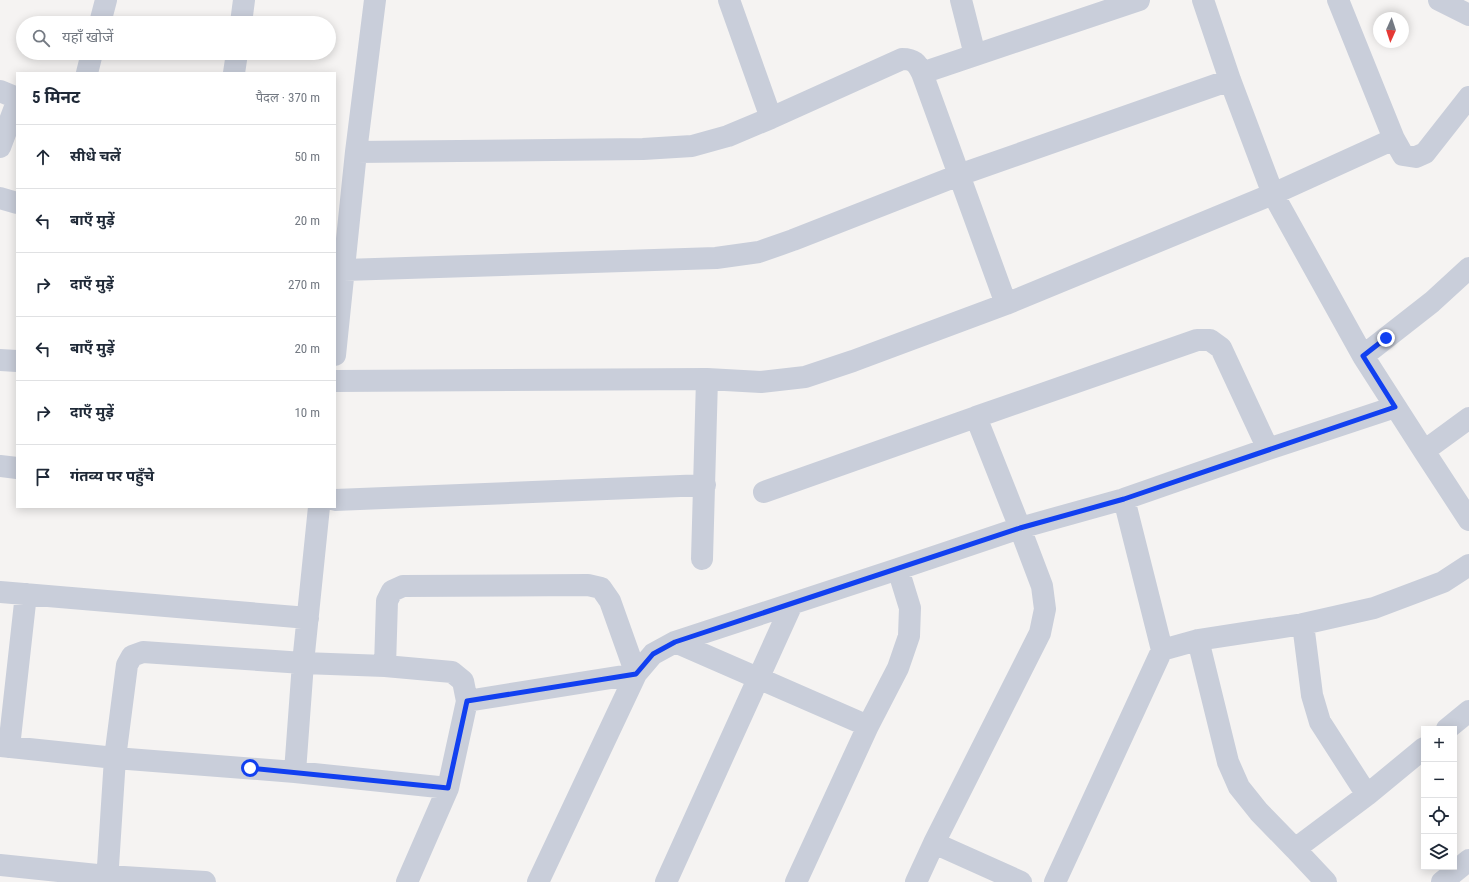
<!DOCTYPE html>
<html lang="hi">
<head>
<meta charset="utf-8">
<style>
	body { margin:0; font-family:"Roboto Condensed","Noto Sans Devanagari",sans-serif; background:#f2f2f3; color:#1f2937 }
	.controls { position:absolute; right:12px; bottom:12px; display:grid; overflow:hidden; border-radius:0px; box-shadow:0 2px 10px #0003 }
	.controls button { width:36px; height:36px; display:grid; place-items:center; padding:0; border:0; border-bottom:1px solid #e0e1e3; background:#fff; color:#1f2937; font:20px sans-serif }
	.compass { position:absolute; left:1373px; top:12px; width:36px; height:36px; border-radius:50%; background:#fff; box-shadow:0 2px 10px #0003; rotate:183deg }
	.stop { position:absolute; width:12px; height:12px; margin:-9px; border:3px solid #1140f0; border-radius:50%; background:#fff }
	.stop.end { background:#1140f0; border-color:#fff; box-shadow:0 1px 4px #0008 }
	.list { margin:0; padding:0; list-style:none }
	h2 { display:flex; justify-content:space-between; align-items:center; height:52px; margin:0; padding:0 16px; font-size:17px }
	h2 small { font-size:13px; font-weight:400; color:#747a83 }
	.list li { display:grid; grid-template-columns:26px 1fr auto; gap:12px; align-items:center; box-sizing:border-box; height:64px; padding:0 16px; border-top:1px solid #e0e1e3 }
	.list b { display:block; font-size:15px; white-space:nowrap }
	.list em { font-size:13px; font-style:normal; color:#747a83 }
	.icon { flex:none; width:22px; height:22px; fill:none; stroke:currentColor; stroke-width:2; stroke-linecap:round; stroke-linejoin:round }
	.map { position:relative; flex:none; width:1469px; height:882px; overflow:hidden }
	.search { position:absolute; background:#fff; box-shadow:0 2px 10px #0003; left:16px; top:16px; width:320px; height:44px; display:flex; align-items:center; gap:10px; box-sizing:border-box; padding:0 14px; border-radius:22px; color:#747a83; font-size:15px }
	.panel { position:absolute; background:#fff; box-shadow:0 2px 10px #0003; left:16px; top:72px; width:320px; height:436px; border-radius:0px }
	.map>svg:first-child { display:block }
	.lines { fill:none; stroke-linecap:round; stroke-linejoin:round }
	.minor { stroke:#c9ceda; stroke-width:22 }
	.route { stroke:#1140f0; stroke-width:5 }
</style>
</head>
<body>
<div class="map">
<svg width="1469" height="882" viewBox="0 0 1469 882">
	<rect width="100%" height="100%" fill="#f5f3f2"/>
	<g class="lines">
		<!-- minor -->
		<path class="minor" d="M 729,0 L 771,118
			M 961,0 L 975,55
			M 1203,0 L 1230,80 L 1273,194 L 1363,356 L 1424,451 L 1469,520
			M 1338,0 L 1394,139 L 1403,155 L 1416,157 L 1425,153 L 1469,97
			M 1439,0 L 1469,15
			M 100,23 L 106,0
			M 241,23 L 244,0
			M 87,73 L 92,53
			M 234,73 L 237,53
			M 922,73 L 1139,0
			M 0,91 L 17,98
			M 0,147 L 17,102
			M 356,152 L 643,149 L 692,146 L 728,136 L 771,118 L 902,59 C 914,59 917,63 922,73 L 1006,304
			M 0,198 L 17,203
			M 344,270 L 716,258 L 759,252 L 793,240 L 959,175 L 1230,80
			M 335,355 L 356,152 L 375,0
			M 1363,356 L 1432,302 L 1469,268
			M 0,360 L 17,361
			M 335,381 L 707,379 L 761,382 L 805,377 L 853,361 L 1006,304 L 1273,194 L 1394,139
			M 976,417 L 1197,340 L 1210,340 L 1221,348 L 1268,449
			M 1424,451 L 1469,418
			M 0,466 L 17,468
			M 764,492 L 976,417 L 1020,528 L 898,569 L 910,608 L 909,636 L 898,668 L 868,726 L 796,882
			M 1124,499 L 1162,650
			M 335,500 L 705,485
			M 319,507 L 303,663 L 295,772 L 448,788
			M 702,559 L 707,379
			M 0,592 L 308,618
			M 1303,624 L 1312,695 L 1320,722 L 1367,795
			M 675,642 L 868,726
			M 385,666 L 387,601 L 392,591 L 403,586 L 588,585 L 601,588 L 610,601 L 636,674 L 467,701 L 448,788 L 407,882
			M 1447,729 L 1469,711
			M 0,746 L 115,758 L 107,882
			M 9,747 L 26,594
			M 295,772 L 115,758 L 127,665 L 132,656 L 143,652 L 303,663 L 385,666 L 452,672 L 463,681 L 467,701
			M 934,843 L 1040,633 L 1045,609 L 1042,586 L 1020,528 L 1124,499 L 1268,449 L 1395,407
			M 1295,849 L 1259,812 L 1239,787 L 1228,762 L 1198,640 L 1303,624 L 1374,608 L 1443,582 L 1469,565
			M 0,865 L 107,876 L 205,882
			M 538,882 L 636,674 L 653,654 L 675,642 L 898,569
			M 666,882 L 792,604
			M 916,882 L 934,843 L 1021,882
			M 1055,882 L 1162,650 L 1198,640
			M 1326,882 L 1295,849 L 1367,795 L 1424,748
			M 1442,882 L 1469,860"/>
	</g>
	<g class="lines">
		<!-- route -->
		<path class="route" d="M 250,768 L 448,788 L 467,701 L 636,674 L 653,654 L 675,642 L 1020,528 L 1124,499 L 1395,407 L 1363,356 L 1386,338"/>
	</g>
</svg>
<div class="controls">
<button>+</button>
<button>−</button>
<button><svg class="icon" aria-label="locate" viewBox="0 0 24 24"><circle cx="12" cy="12" r="6"/><path d="M12 2v4M12 18v4M2 12h4M18 12h4"/></svg></button>
<button><svg class="icon" aria-label="layers" viewBox="0 0 24 24"><path d="M12 4l9 5-9 5-9-5zM3 14l9 5 9-5"/></svg></button>
</div>
<svg class="compass" viewBox="-18 -18 36 36"><path d="M0-13l5 13h-10z" fill="#e53935"/><path d="M0 13l5-13h-10z" fill="#747a83"/></svg>
<div class="stop" style="left:250px;top:768px"></div>
<div class="stop end" style="left:1386px;top:338px"></div>
<div class="search"><svg class="icon" aria-label="search" viewBox="0 0 24 24"><circle cx="10" cy="10" r="6"/><path d="M15 15l6 6"/></svg>यहाँ खोजें</div>
<section class="panel">
<h2>5 मिनट<small>पैदल · 370 m</small></h2>
<ul class="list">
<li><svg class="icon" aria-label="ahead" viewBox="0 0 24 24"><path d="M12 20V5M6 11l6-6 6 6"/></svg><div><b>सीधे चलें</b></div><em>50 m</em></li>
<li><svg class="icon" aria-label="left" viewBox="0 0 24 24"><path d="M17 20v-9H6M10 6l-5 5 5 5"/></svg><div><b>बाएँ मुड़ें</b></div><em>20 m</em></li>
<li><svg class="icon" aria-label="right" viewBox="0 0 24 24"><path d="M7 20v-9h11M14 6l5 5-5 5"/></svg><div><b>दाएँ मुड़ें</b></div><em>270 m</em></li>
<li><svg class="icon" aria-label="left" viewBox="0 0 24 24"><path d="M17 20v-9H6M10 6l-5 5 5 5"/></svg><div><b>बाएँ मुड़ें</b></div><em>20 m</em></li>
<li><svg class="icon" aria-label="right" viewBox="0 0 24 24"><path d="M7 20v-9h11M14 6l5 5-5 5"/></svg><div><b>दाएँ मुड़ें</b></div><em>10 m</em></li>
<li><svg class="icon" aria-label="arrive" viewBox="0 0 24 24"><path d="M6 21V4h12l-3 4 3 4H6"/></svg><div><b>गंतव्य पर पहुँचे</b></div></li>
</ul>
</section>
</div>
</body>
</html>
